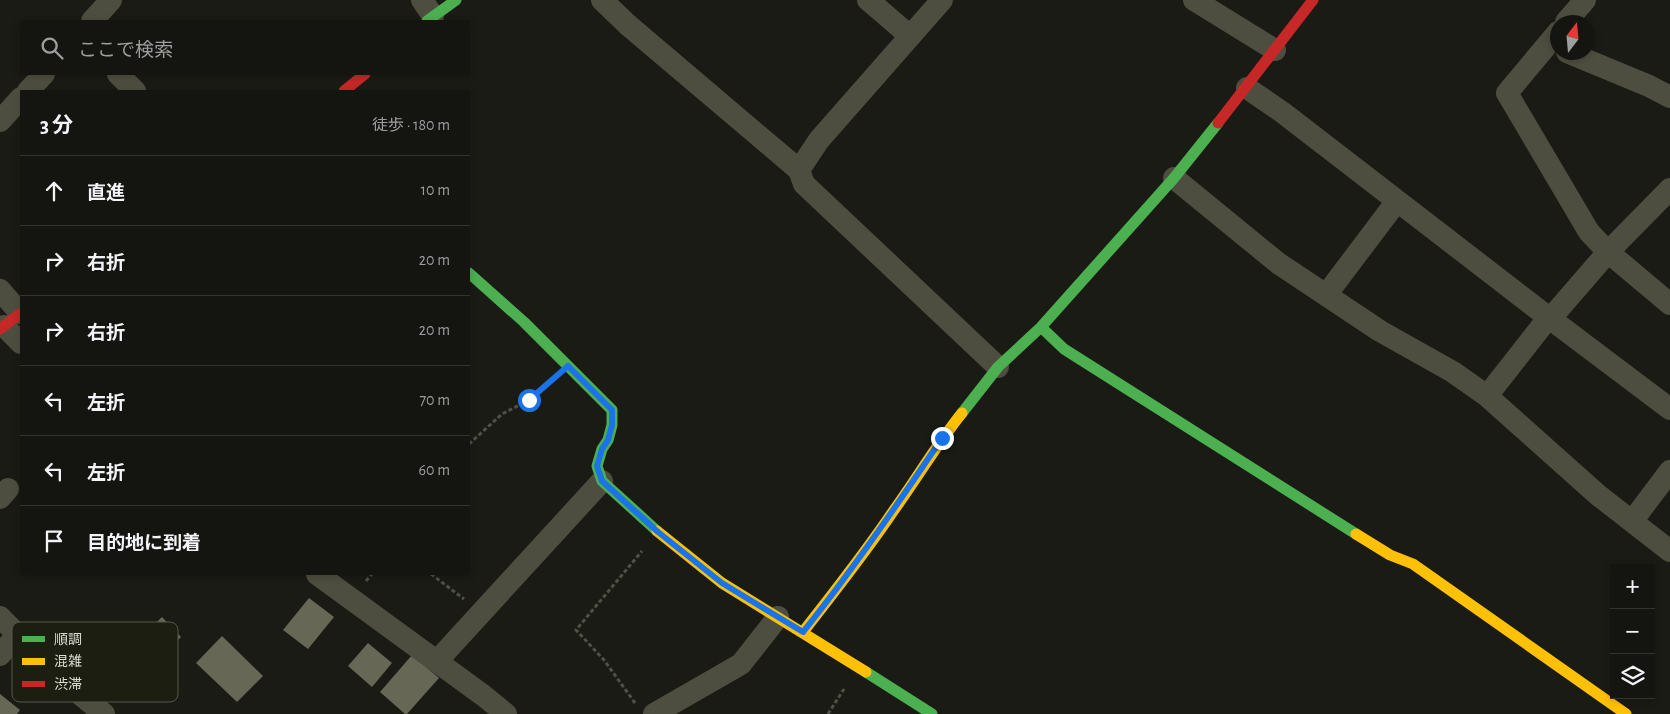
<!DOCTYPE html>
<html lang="ja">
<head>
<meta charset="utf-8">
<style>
	body { margin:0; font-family:"Alegreya Sans","Noto Sans JP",sans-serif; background:#21211e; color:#f1f3f6 }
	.controls { position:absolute; right:15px; bottom:15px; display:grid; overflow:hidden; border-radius:0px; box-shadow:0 2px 8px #0003 }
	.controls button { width:45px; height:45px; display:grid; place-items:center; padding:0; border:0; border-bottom:1px solid #333330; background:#141410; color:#f1f3f6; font:25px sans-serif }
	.compass { position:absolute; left:1550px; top:15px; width:45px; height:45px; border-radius:50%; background:#141410; box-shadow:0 2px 8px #0003; rotate:16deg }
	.stop { position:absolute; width:15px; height:15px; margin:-11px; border:4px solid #1a73e8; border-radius:50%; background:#fff }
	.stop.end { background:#1a73e8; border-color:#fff; box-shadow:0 1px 5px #0008 }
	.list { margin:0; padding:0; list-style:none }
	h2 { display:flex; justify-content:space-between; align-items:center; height:65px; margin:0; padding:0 20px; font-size:21px }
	h2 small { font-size:16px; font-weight:400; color:#9d9e9f }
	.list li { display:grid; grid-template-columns:32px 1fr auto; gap:15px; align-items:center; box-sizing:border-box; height:70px; padding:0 20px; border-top:1px solid #333330 }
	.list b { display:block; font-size:19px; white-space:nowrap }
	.list em { font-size:16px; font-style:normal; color:#9d9e9f }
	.icon { flex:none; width:28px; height:28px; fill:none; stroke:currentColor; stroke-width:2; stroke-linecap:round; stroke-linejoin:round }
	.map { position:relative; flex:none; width:1670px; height:714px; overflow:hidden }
	.search { position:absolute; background:#141410; box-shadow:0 2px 8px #0003; left:20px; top:20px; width:450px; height:55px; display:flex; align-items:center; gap:12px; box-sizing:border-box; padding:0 18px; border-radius:0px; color:#9d9e9f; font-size:19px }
	.panel { position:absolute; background:#141410; box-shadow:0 2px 8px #0003; left:20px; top:90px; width:450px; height:485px; border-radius:0px }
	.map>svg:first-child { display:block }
	.building { fill:#666755 }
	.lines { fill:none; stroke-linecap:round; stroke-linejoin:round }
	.path { stroke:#505146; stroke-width:3; stroke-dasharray:4 2.5; stroke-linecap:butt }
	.street { stroke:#4e4e40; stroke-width:22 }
	.fast { stroke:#4caf50; stroke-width:11 }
	.slow { stroke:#ffc107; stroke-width:11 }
	.jam { stroke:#c62828; stroke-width:11 }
	.route { stroke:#1a73e8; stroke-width:6 }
	.key { fill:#1d1e12; stroke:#56574c; stroke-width:1 }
	.key-label { font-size:14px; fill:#dcddd5 }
</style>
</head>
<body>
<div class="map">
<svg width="1670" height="714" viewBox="0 0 1670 714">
	<rect width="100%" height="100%" fill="#1b1b15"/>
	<!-- building -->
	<path class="building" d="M 309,598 L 334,617 L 308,649 L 283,630 Z
		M 162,617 L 181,637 L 117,699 L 98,679 Z
		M 222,636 L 263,676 L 237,702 L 196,663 Z
		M 368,643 L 392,663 L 372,687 L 348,666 Z
		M 412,655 L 439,678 L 407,714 L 405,714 L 380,692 Z
		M 0,694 L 20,710 L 17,714 L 0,714 Z"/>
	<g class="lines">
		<!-- path -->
		<path class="path" d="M 469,444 L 502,414 L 529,400 L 549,383
			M 431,574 L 464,599
			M 366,581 L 372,574
			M 635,703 L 604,660 L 576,630 L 642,551
			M 828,714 L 844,689"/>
		<!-- street -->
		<path class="street" d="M 422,0 L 433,16
			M 602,0 L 628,25 L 799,170 L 804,184 L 998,367
			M 868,0 L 910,36
			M 1194,0 L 1275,50
			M 92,21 L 111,0
			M 1566,22 L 1585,0
			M 1567,52 L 1649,86 L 1670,97
			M 118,74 L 135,91
			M 1247,88 L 1282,112 L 1544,314 L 1670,409
			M 28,91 L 44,74
			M 0,121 L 21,98
			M 799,170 L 819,140 L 942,0
			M 1174,178 L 1278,263 L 1380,331 L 1453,372 L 1487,396 L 1598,495 L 1670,551
			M 1670,189 L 1608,252 L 1670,304
			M 0,290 L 20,313
			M 1326,295 L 1397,201
			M 4,326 L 21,343
			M 1487,396 L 1545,322 L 1550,319 L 1608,252 L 1589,232 L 1507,93 L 1558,32
			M 0,498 L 8,489
			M 1633,520 L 1670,471
			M 317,574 L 484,696 L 506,714
			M 0,617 L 64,681 L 104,714
			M 0,655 L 17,635
			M 437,661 L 602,481
			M 654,714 L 741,664 L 778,617"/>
		<!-- fast -->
		<path class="fast" d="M 427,21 L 456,0
			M 469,273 L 524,322 L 612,410 L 612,425 L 608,440 L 602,449 L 597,466 L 602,481 L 657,531
			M 1041,327 L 1064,349 L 1356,534
			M 962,413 L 998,367 L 1041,327 L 1174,178 L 1218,123
			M 866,672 L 932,714"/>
		<!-- slow -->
		<path class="slow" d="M 657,531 L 722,583 L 866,672
			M 1356,534 L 1390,555 L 1413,564 L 1626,714
			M 803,632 C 834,592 866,552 894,510 C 917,478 937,444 962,413"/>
		<!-- jam -->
		<path class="jam" d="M 344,91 L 365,74
			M 1218,123 L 1313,0
			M 0,329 L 21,313"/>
	</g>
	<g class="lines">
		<!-- route -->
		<path class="route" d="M 529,400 L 568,366 L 612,410 L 612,425 L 608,440 L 602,449 L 597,466 L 602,481 L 658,532 L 722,583 L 803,632 C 853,570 898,504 942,438"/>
	</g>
	<!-- legend -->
	<rect x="12" y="622" width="166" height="80" rx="8" class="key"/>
	<rect x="22" y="636" width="23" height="6" fill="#4caf50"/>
	<rect x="22" y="658" width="23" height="7" fill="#ffc107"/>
	<rect x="22" y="681" width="23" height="6" fill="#c62828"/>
	<g class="key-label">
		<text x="54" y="644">順調</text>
		<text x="54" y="666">混雑</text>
		<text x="54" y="689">渋滞</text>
	</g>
</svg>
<div class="controls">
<button>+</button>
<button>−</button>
<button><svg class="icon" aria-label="layers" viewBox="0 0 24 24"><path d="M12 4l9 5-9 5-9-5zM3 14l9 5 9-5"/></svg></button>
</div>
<svg class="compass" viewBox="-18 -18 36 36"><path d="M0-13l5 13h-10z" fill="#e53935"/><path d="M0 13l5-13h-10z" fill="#9d9e9f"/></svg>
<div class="stop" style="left:529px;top:400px"></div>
<div class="stop end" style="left:942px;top:438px"></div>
<div class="search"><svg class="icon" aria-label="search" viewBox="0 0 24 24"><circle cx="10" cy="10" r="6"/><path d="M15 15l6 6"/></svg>ここで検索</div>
<section class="panel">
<h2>3 分<small>徒歩 · 180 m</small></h2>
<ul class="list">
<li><svg class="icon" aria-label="ahead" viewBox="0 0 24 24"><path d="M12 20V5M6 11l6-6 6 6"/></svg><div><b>直進</b></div><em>10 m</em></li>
<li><svg class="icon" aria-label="right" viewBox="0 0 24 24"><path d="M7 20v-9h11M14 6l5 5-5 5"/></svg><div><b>右折</b></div><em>20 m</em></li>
<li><svg class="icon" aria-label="right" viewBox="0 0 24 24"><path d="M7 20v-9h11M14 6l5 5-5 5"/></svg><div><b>右折</b></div><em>20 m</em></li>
<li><svg class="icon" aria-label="left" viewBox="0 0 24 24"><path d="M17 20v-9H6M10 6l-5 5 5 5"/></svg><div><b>左折</b></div><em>70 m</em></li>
<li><svg class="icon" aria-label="left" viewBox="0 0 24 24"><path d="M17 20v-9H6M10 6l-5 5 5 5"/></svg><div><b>左折</b></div><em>60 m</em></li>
<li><svg class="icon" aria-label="arrive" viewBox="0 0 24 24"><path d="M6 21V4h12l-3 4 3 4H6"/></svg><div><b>目的地に到着</b></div></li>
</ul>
</section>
</div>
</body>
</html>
